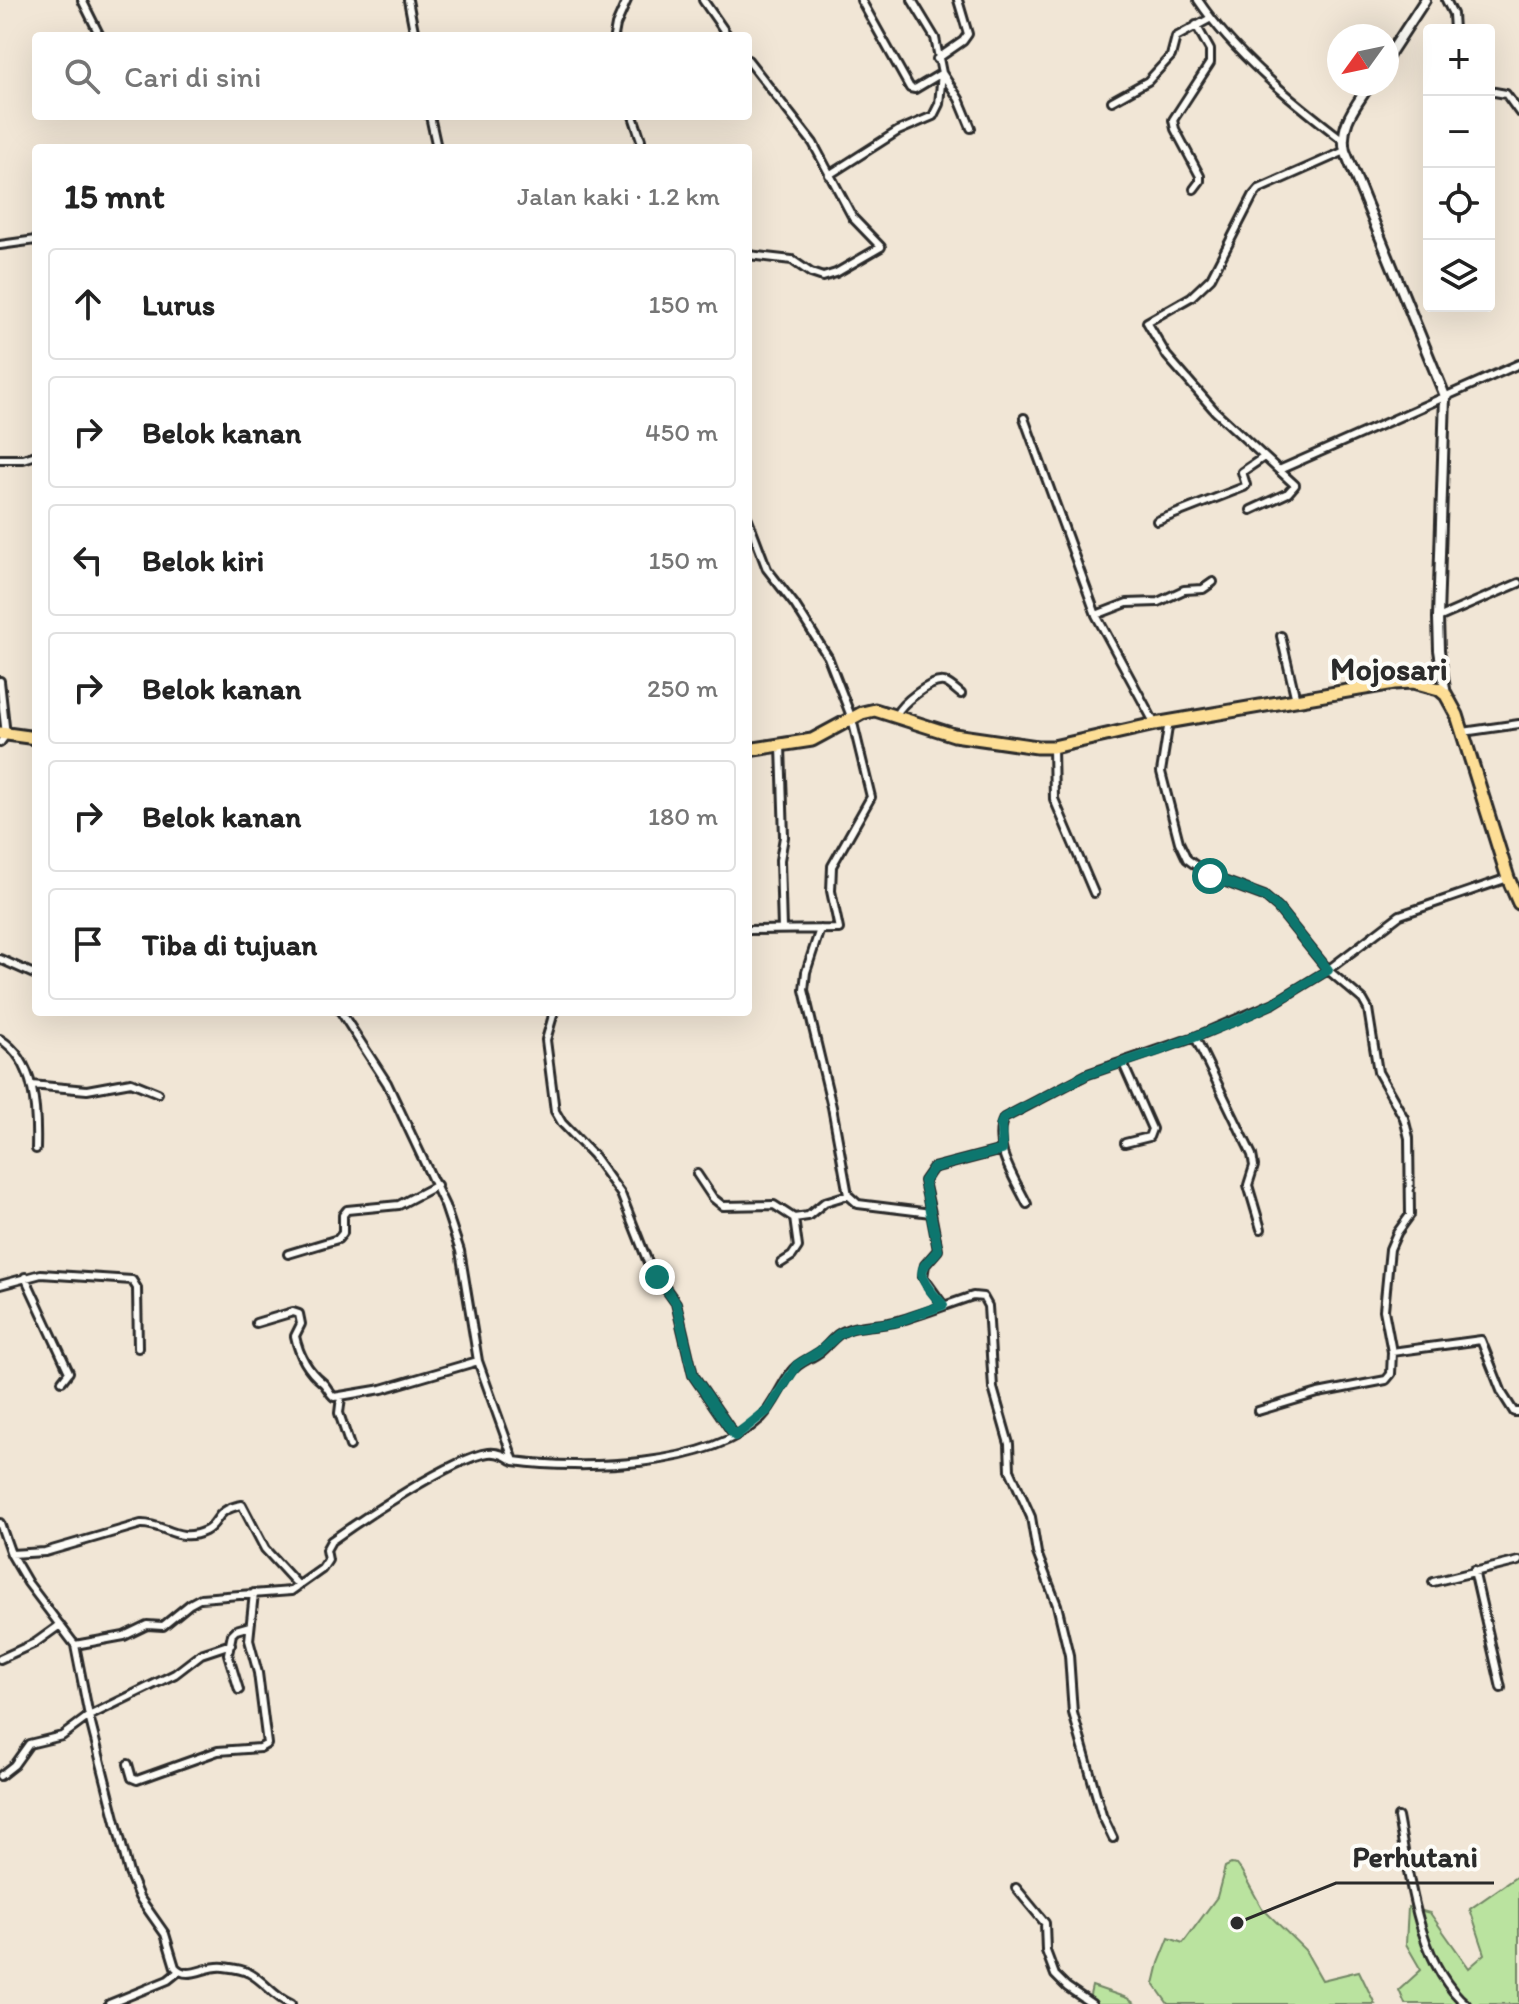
<!DOCTYPE html>
<html lang="id">
<head>
<meta charset="utf-8">
<style>
	body { margin:0; font-family:Itim,sans-serif; background:#f6f6f6; color:#222 }
	.controls { position:absolute; right:24px; top:24px; display:grid; overflow:hidden; border-radius:8px; box-shadow:0 8px 32px #0002 }
	.controls button { width:72px; height:72px; display:grid; place-items:center; padding:0; border:0; border-bottom:2px solid #e0e0e0; background:#fff; color:#222; font:40px sans-serif }
	.compass { position:absolute; left:1327px; top:24px; width:72px; height:72px; border-radius:50%; background:#fff; box-shadow:0 8px 32px #0002; rotate:237deg }
	.stop { position:absolute; width:24px; height:24px; margin:-18px; border:6px solid #0f766e; border-radius:50%; background:#fff }
	.stop.end { background:#0f766e; border-color:#fff; box-shadow:0 2px 8px #0008 }
	.list { margin:0; padding:0; list-style:none }
	h2 { display:flex; justify-content:space-between; align-items:center; height:104px; margin:0; padding:0 32px; font-size:34px }
	h2 small { font-size:26px; font-weight:400; color:#767676 }
	.list li { display:grid; grid-template-columns:52px 1fr auto; gap:24px; align-items:center; box-sizing:border-box; height:112px; margin:0 16px 16px; padding:0 16px; border:2px solid #e0e0e0; border-radius:8px }
	.list b { display:block; font-size:30px; white-space:nowrap }
	.list em { font-size:26px; font-style:normal; color:#767676 }
	.icon { flex:none; width:44px; height:44px; fill:none; stroke:currentColor; stroke-width:2; stroke-linecap:round; stroke-linejoin:round }
	.map { position:relative; flex:none; width:1519px; height:2004px; overflow:hidden }
	.search { position:absolute; background:#fff; box-shadow:0 8px 32px #0002; left:32px; top:32px; width:720px; height:88px; display:flex; align-items:center; gap:20px; box-sizing:border-box; padding:0 28px; border-radius:8px; color:#767676; font-size:30px }
	.panel { position:absolute; background:#fff; box-shadow:0 8px 32px #0002; left:32px; top:144px; width:720px; height:872px; border-radius:8px }
	.map>svg:first-child { display:block }
	.green { fill:#bae39f; stroke:#728765; stroke-width:2 }
	.lines { fill:none; stroke-linecap:round; stroke-linejoin:round }
	.street-casing { stroke:#2b2b2b; stroke-width:12 }
	.secondary-casing { stroke:#2b2b2b; stroke-width:14 }
	.highway-casing { stroke:#2b2b2b; stroke-width:17 }
	.street { stroke:#fdfcf7; stroke-width:6 }
	.secondary { stroke:#fdfcf7; stroke-width:8 }
	.highway { stroke:#fdde96; stroke-width:11 }
	.route { stroke:#0f766e; stroke-width:10 }
	.labels { text-anchor:middle; dominant-baseline:central; stroke-width:8; stroke-linejoin:round; paint-order:stroke }
	.quarter-label { font-size:32px; font-weight:bold; fill:#2b2b2b; stroke:#fdfcf7 }
	.leader { fill:none; stroke:#2b2b2b; stroke-width:3 }
	.callout-dot { fill:#2b2b2b; stroke:#fdfcf7; stroke-width:3 }
	.callout-label { font-size:30px; text-anchor:middle; font-weight:bold; fill:#2b2b2b; stroke:#fdfcf7; stroke-width:8; stroke-linejoin:round; paint-order:stroke }
</style>
</head>
<body>
<div class="map">
<svg width="1519" height="2004" viewBox="0 0 1519 2004">
	<rect width="100%" height="100%" fill="#f1e6d6"/>
	<filter id="ink" filterUnits="userSpaceOnUse"><feTurbulence type="fractalNoise" baseFrequency=".0125" numOctaves="2"/><feDisplacementMap in="SourceGraphic" scale="16" xChannelSelector="R" yChannelSelector="G"/><feConvolveMatrix kernelMatrix="1 2 1 2 8 2 1 2 1" color-interpolation-filters="sRGB"/></filter>
	<g filter="url(#ink)">
		<!-- green -->
		<path class="green" d="M 1231,1864 L 1237,1865 L 1241,1870 L 1262,1908 L 1305,1950 L 1322,1980 L 1359,1971 L 1375,2004 L 1168,2004 L 1154,1984 L 1159,1963 L 1169,1938 L 1183,1943 L 1217,1897 L 1225,1867 Z
			M 1519,1875 L 1519,2004 L 1405,2004 L 1399,1990 L 1421,1970 L 1406,1944 L 1408,1907 L 1430,1913 L 1469,1968 L 1485,1954 L 1470,1909 Z
			M 1092,1986 L 1127,1998 L 1135,2004 L 1088,2004 Z"/>
		<g class="lines">
			<defs>
				<path id="street" d="M 82,0 L 100,36
					M 408,0 L 415,36
					M 703,0 L 728,36
					M 861,0 L 910,88 L 915,89 L 942,73
					M 912,0 L 935,38 L 942,73 L 959,99 L 971,128
					M 1198,0 C 1235,55 1291,100 1343,140
					M 1446,0 L 1453,14 L 1454,30
					M 614,36 L 616,25 L 627,0
					M 937,59 L 963,41 L 968,34 L 958,0
					M 748,60 L 813,143 L 853,218 L 881,247 L 836,273 L 823,277 L 811,273 L 792,260 L 748,255
					M 1489,91 L 1506,94 L 1519,112
					M 1112,101 L 1148,81 L 1171,56 L 1176,37 L 1211,18
					M 430,116 L 437,148
					M 633,116 L 641,140 L 640,148
					M 829,175 L 898,131 L 933,116 L 939,104 L 942,73
					M 1194,189 L 1200,181 L 1200,176 L 1175,129 L 1173,120 L 1210,63 L 1210,50 L 1196,25
					M 0,245 L 36,240
					M 1024,418 L 1096,615 L 1155,724
					M 0,459 L 23,459 L 36,455
					M 1279,470 L 1519,364
					M 1251,510 L 1288,493 L 1295,485 L 1215,411 L 1167,356 L 1147,322 L 1191,297 L 1211,278 L 1253,196 L 1259,189 L 1345,151
					M 748,519 L 767,569 L 795,605 L 828,657 L 852,719 L 871,797 L 832,866 L 831,891 L 839,929 L 748,930
					M 1157,521 L 1244,487 L 1246,485 L 1242,472 L 1264,457
					M 1096,615 L 1127,603 L 1158,602 L 1184,590 L 1203,589 L 1213,582
					M 1438,618 L 1519,583
					M 1281,636 L 1296,700
					M 0,681 L 6,735 L 0,743
					M 896,715 C 901,704 931,679 944,682 C 950,684 956,690 961,694
					M 1169,721 L 1161,772 L 1179,842 L 1187,859 L 1210,876 L 1264,896 L 1278,908 L 1328,970 L 1363,1000 L 1368,1009 L 1378,1072 L 1404,1118 L 1409,1138 L 1410,1215 L 1397,1233 L 1390,1249 L 1384,1310 L 1392,1352 L 1481,1340 L 1502,1393 L 1514,1412 L 1519,1412
					M 1463,732 L 1519,724
					M 781,746 L 784,837 L 780,860 L 782,929
					M 1053,747 L 1054,799 L 1094,893
					M 820,929 L 806,972 L 804,990 L 832,1107 L 848,1195 L 858,1204 L 931,1213 L 938,1250 L 925,1265 L 923,1277 L 943,1305
					M 0,959 L 36,975
					M 341,1012 L 387,1083 L 445,1206 L 460,1251 L 478,1361 L 514,1461 C 582,1470 708,1468 761,1418 C 774,1405 780,1387 791,1372 C 799,1361 811,1359 821,1351 C 827,1346 832,1339 839,1334 C 856,1323 879,1327 898,1321 C 924,1314 948,1304 973,1296 L 983,1297 L 988,1306 L 993,1388 L 1009,1444 L 1010,1470 L 1031,1517 L 1037,1553 L 1057,1605 L 1069,1655 L 1073,1713 L 1102,1815 L 1113,1838
					M 554,1012 L 546,1040 L 555,1111 L 562,1123 L 593,1155 L 621,1194 L 649,1265 L 676,1303 L 693,1375 L 735,1436
					M 1195,1037 L 1252,1155 L 1254,1166 L 1248,1185 L 1261,1229
					M 0,1039 C 36,1061 37,1111 36,1149
					M 31,1085 L 87,1090 L 131,1082 L 158,1093
					M 1125,1143 L 1149,1137 L 1152,1129 L 1125,1068 L 1125,1061
					M 697,1174 L 713,1198 L 723,1206 L 774,1205 L 794,1218 L 808,1216 L 825,1202 L 848,1195
					M 1027,1204 C 1015,1179 991,1145 1004,1118 L 1088,1074 L 1195,1037 L 1274,1003 L 1328,970 L 1400,915 L 1508,878
					M 931,1213 L 924,1181 L 933,1168 L 1002,1150
					M 288,1254 L 338,1239 L 343,1233 L 343,1215 L 347,1210 L 399,1205 L 437,1185
					M 781,1263 L 792,1256 L 798,1247 L 794,1218
					M 25,1277 L 69,1372 L 62,1381
					M 0,1285 L 41,1274 L 132,1280 L 137,1288 L 138,1348
					M 256,1323 L 293,1312 L 299,1314 L 301,1324 L 295,1336 C 299,1355 307,1370 322,1382 C 327,1386 329,1393 334,1397 L 382,1389 L 478,1361
					M 341,1397 L 339,1413 L 350,1446
					M 1258,1411 L 1318,1393 L 1386,1380 L 1391,1374 L 1392,1352
					M 0,1523 L 11,1554 L 28,1583 L 75,1645 L 89,1716 L 129,1873 L 139,1897 L 165,1934 L 175,1967 C 188,1982 207,1964 224,1967 C 232,1968 242,1969 249,1973 C 265,1981 273,1997 291,2004
					M 11,1554 L 45,1552 L 141,1524 C 164,1523 178,1544 205,1531 C 221,1523 213,1510 242,1505 L 265,1549 L 298,1585
					M 1474,1570 L 1501,1688
					M 1433,1582 L 1519,1561
					M 75,1645 L 124,1636 L 147,1625 L 163,1626 L 190,1604 L 201,1598 L 291,1591 L 322,1569 L 328,1560 L 326,1550 L 331,1541 C 362,1519 453,1458 488,1453 C 497,1452 505,1455 512,1460
					M 0,1659 L 35,1643 L 60,1625
					M 239,1690 L 228,1654 L 232,1634 L 236,1630 L 250,1626
					M 128,1764 L 132,1778 L 137,1780 L 218,1751 L 260,1748 L 267,1744 L 258,1673 L 249,1640 L 254,1593
					M 0,1776 L 14,1765 L 29,1744 L 62,1736 L 89,1716 L 175,1674 L 201,1654 L 231,1644
					M 1398,1817 C 1409,1875 1418,1964 1466,2004
					M 1016,1888 L 1045,1923 L 1046,1951 L 1055,1975 L 1067,1987 L 1092,2004
					M 109,2004 L 168,1980 L 178,1972"/>
				<path id="secondary" d="M 1387,58 L 1425,0
					M 1370,84 C 1356,106 1339,124 1345,151 L 1445,396 L 1438,618 L 1439,650 L 1446,695"/>
				<path id="highway" d="M 0,733 L 36,738
					M 748,750 L 812,740 L 862,713 L 875,710 L 954,735 L 1037,747 L 1053,747 L 1155,724 L 1394,683 L 1413,682 L 1439,689 L 1446,695 L 1457,715 L 1508,878 L 1519,903"/>
			</defs>
			<!-- street casing -->
			<use href="#street" class="street-casing"/>
			<!-- secondary casing -->
			<use href="#secondary" class="secondary-casing"/>
			<!-- highway casing -->
			<use href="#highway" class="highway-casing"/>
			<!-- street -->
			<use href="#street" class="street"/>
			<!-- secondary -->
			<use href="#secondary" class="secondary"/>
			<!-- highway -->
			<use href="#highway" class="highway"/>
		</g>
	</g>
	<g class="lines" filter="url(#ink)">
		<!-- route -->
		<path class="route" d="M 657,1277 L 676,1303 L 693,1375 L 735,1436 L 768,1410 L 797,1365 L 820,1351 L 839,1334 L 853,1328 L 897,1322 L 943,1305 C 935,1295 915,1279 925,1265 C 929,1259 934,1256 938,1250 L 924,1181 L 933,1168 L 1002,1150 L 1001,1124 L 1004,1118 L 1088,1074 L 1158,1051 L 1238,1020 L 1274,1003 L 1328,970 L 1278,908 L 1264,896 L 1210,876"/>
	</g>
	<g class="labels">
		<!-- quarter labels -->
		<g class="quarter-label">
			<text x="1389" y="669">Mojosari</text>
		</g>
	</g>
	<!-- callouts -->
	<path class="leader" d="M1237 1923L1336 1883H1494"/>
	<circle class="callout-dot" cx="1237" cy="1923" r="8"/>
	<g class="callout-label">
		<text x="1415" y="1867">Perhutani</text>
	</g>
</svg>
<div class="controls">
<button>+</button>
<button>−</button>
<button><svg class="icon" aria-label="locate" viewBox="0 0 24 24"><circle cx="12" cy="12" r="6"/><path d="M12 2v4M12 18v4M2 12h4M18 12h4"/></svg></button>
<button><svg class="icon" aria-label="layers" viewBox="0 0 24 24"><path d="M12 4l9 5-9 5-9-5zM3 14l9 5 9-5"/></svg></button>
</div>
<svg class="compass" viewBox="-18 -18 36 36"><path d="M0-13l5 13h-10z" fill="#e53935"/><path d="M0 13l5-13h-10z" fill="#767676"/></svg>
<div class="stop" style="left:1210px;top:876px"></div>
<div class="stop end" style="left:657px;top:1277px"></div>
<div class="search"><svg class="icon" aria-label="search" viewBox="0 0 24 24"><circle cx="10" cy="10" r="6"/><path d="M15 15l6 6"/></svg>Cari di sini</div>
<section class="panel">
<h2>15 mnt<small>Jalan kaki · 1.2 km</small></h2>
<ul class="list">
<li><svg class="icon" aria-label="ahead" viewBox="0 0 24 24"><path d="M12 20V5M6 11l6-6 6 6"/></svg><div><b>Lurus</b></div><em>150 m</em></li>
<li><svg class="icon" aria-label="right" viewBox="0 0 24 24"><path d="M7 20v-9h11M14 6l5 5-5 5"/></svg><div><b>Belok kanan</b></div><em>450 m</em></li>
<li><svg class="icon" aria-label="left" viewBox="0 0 24 24"><path d="M17 20v-9H6M10 6l-5 5 5 5"/></svg><div><b>Belok kiri</b></div><em>150 m</em></li>
<li><svg class="icon" aria-label="right" viewBox="0 0 24 24"><path d="M7 20v-9h11M14 6l5 5-5 5"/></svg><div><b>Belok kanan</b></div><em>250 m</em></li>
<li><svg class="icon" aria-label="right" viewBox="0 0 24 24"><path d="M7 20v-9h11M14 6l5 5-5 5"/></svg><div><b>Belok kanan</b></div><em>180 m</em></li>
<li><svg class="icon" aria-label="arrive" viewBox="0 0 24 24"><path d="M6 21V4h12l-3 4 3 4H6"/></svg><div><b>Tiba di tujuan</b></div></li>
</ul>
</section>
</div>
</body>
</html>
